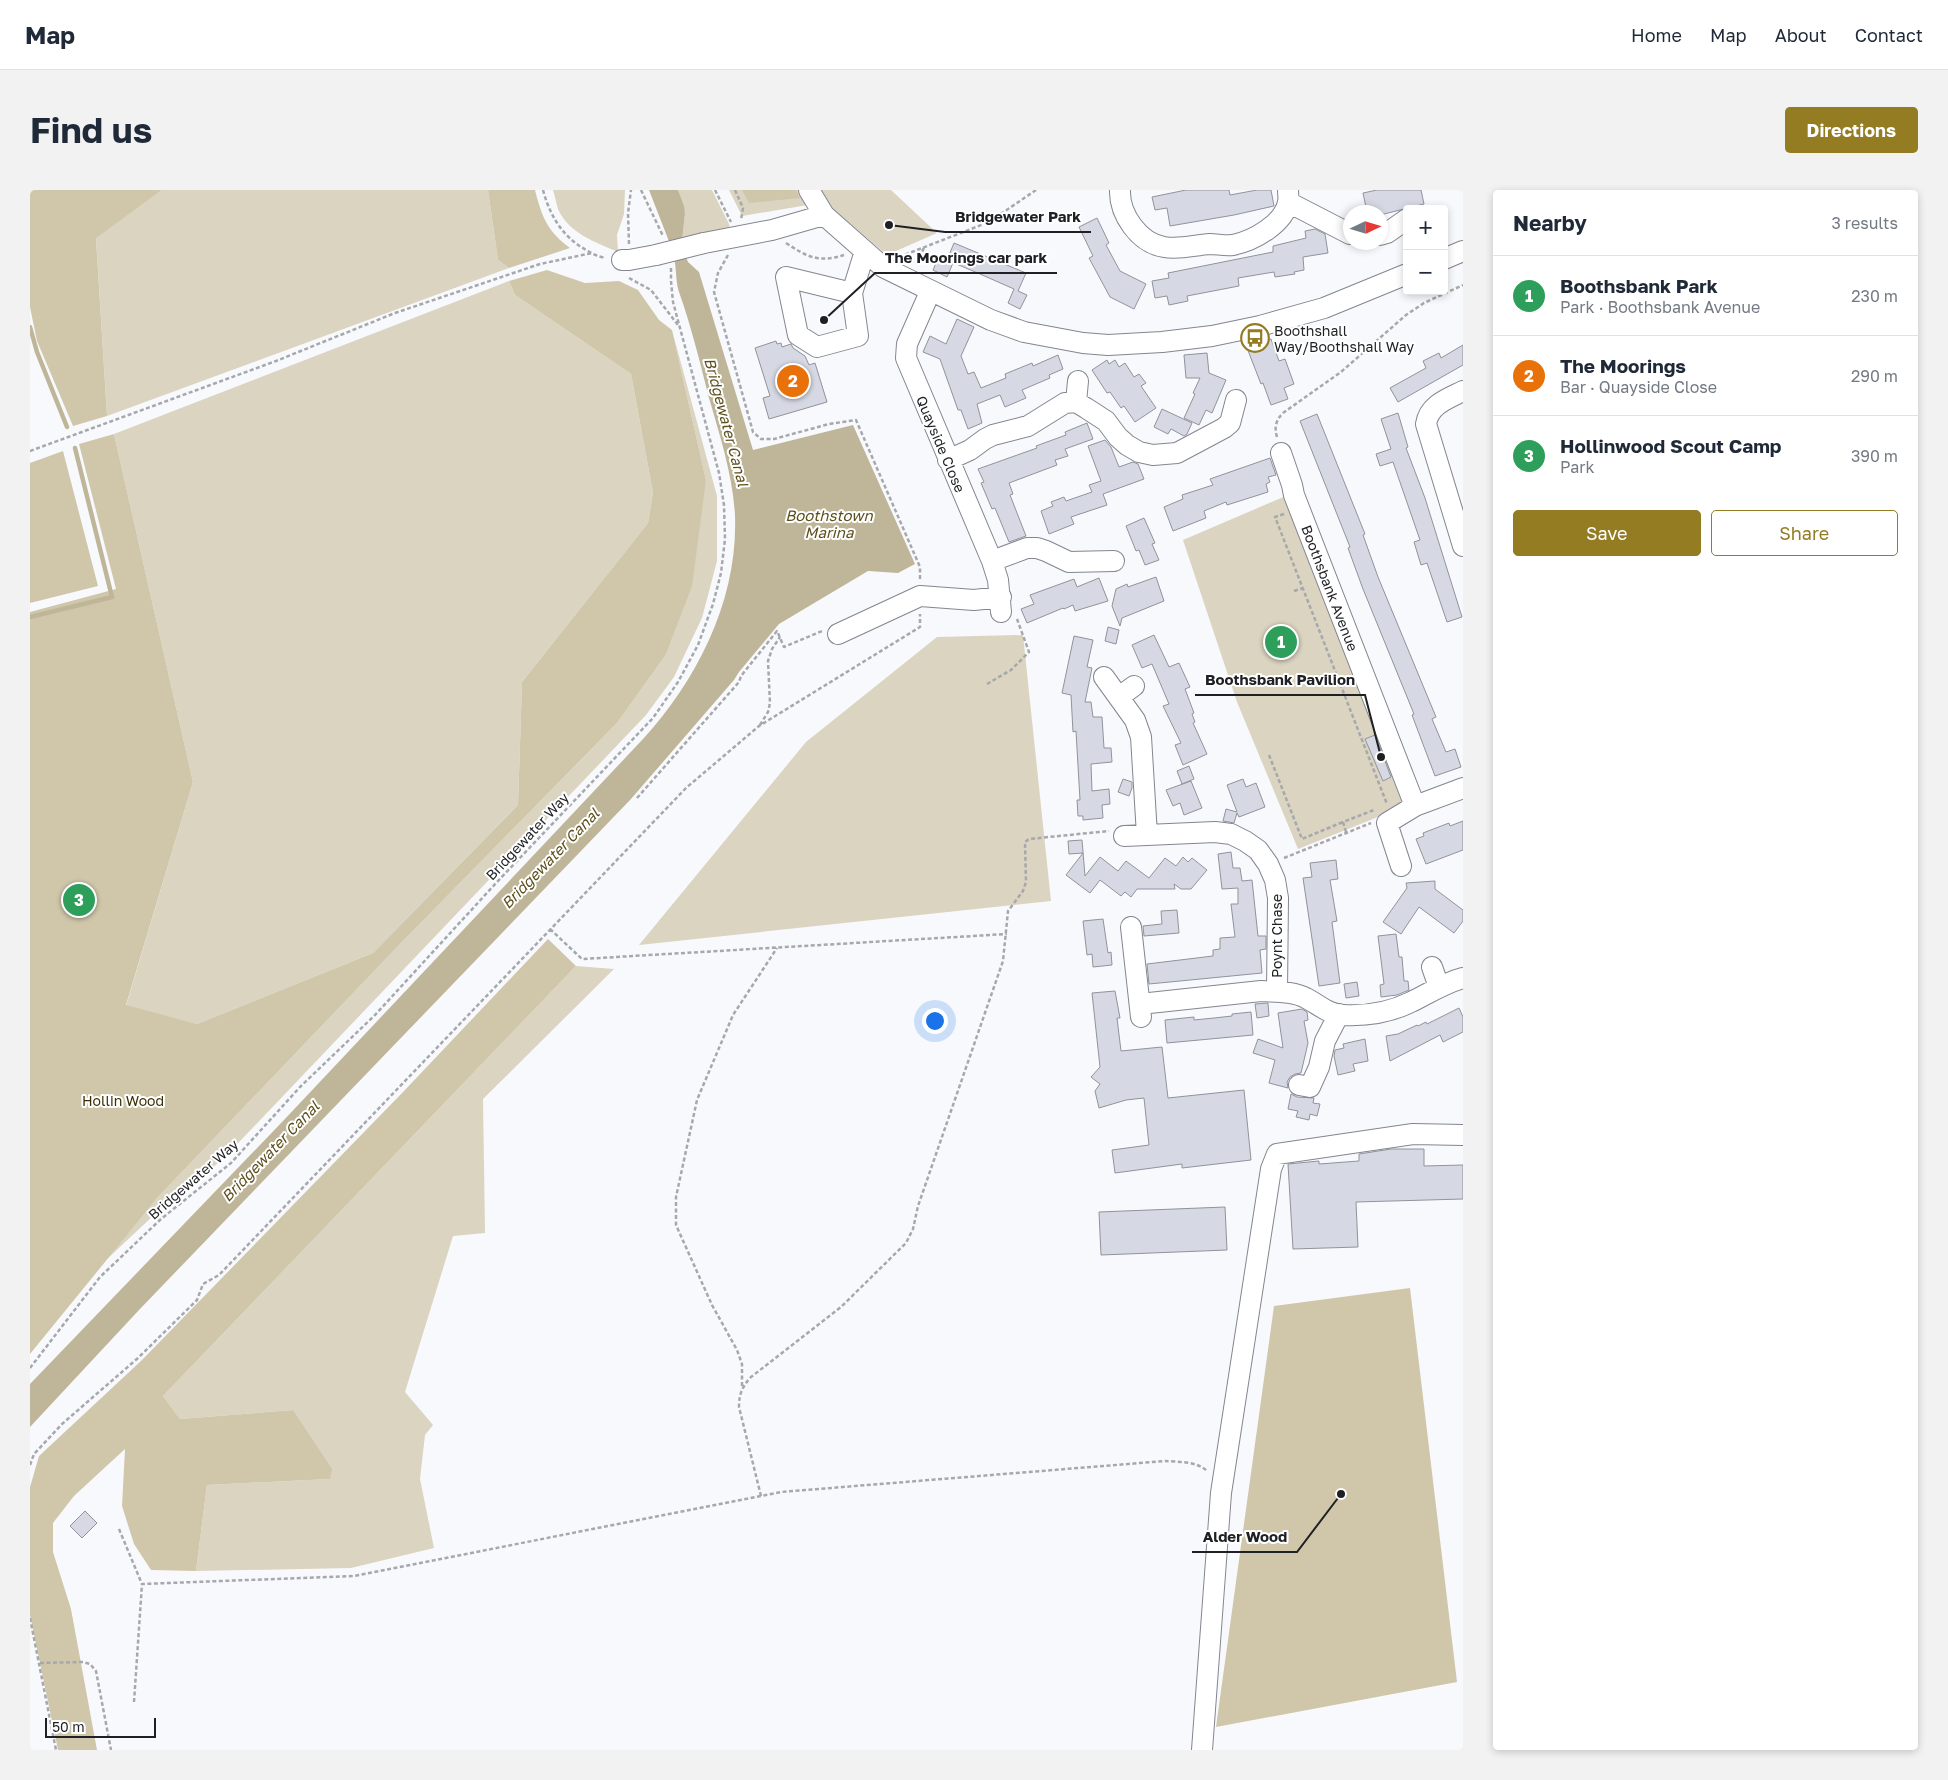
<!DOCTYPE html>
<html lang="en">
<head>
<meta charset="utf-8">
<style>
	body { margin:0; font-family:"Golos Text",sans-serif; background:#f2f2f3; color:#1f2937 }
	.controls { position:absolute; right:15px; top:15px; display:grid; overflow:hidden; border-radius:5px; box-shadow:0 2px 8px #0003 }
	.controls button { width:45px; height:45px; display:grid; place-items:center; padding:0; border:0; border-bottom:1px solid #e0e1e3; background:#fff; color:#1f2937; font:25px sans-serif }
	.compass { position:absolute; left:1313px; top:15px; width:45px; height:45px; border-radius:50%; background:#fff; box-shadow:0 2px 8px #0003; rotate:86deg }
	.scale { position:absolute; left:15px; bottom:12px; width:111px; box-sizing:border-box; padding-left:5px; border:2px solid #1f2024; border-top:0; font-size:14px; line-height:18px; white-space:nowrap; color:#1f2024; -webkit-text-stroke:4px #fff; paint-order:stroke }
	.you { position:absolute; left:904px; top:830px; width:18px; height:18px; margin:-12px; border:4px solid #fff; border-radius:50%; background:#1a73e8; box-shadow:0 0 0 8px #1a73e833 }
	.badge { display:grid; place-items:center; width:32px; height:32px; border-radius:50%; background:#947c23; color:#fff; font-size:16px; font-weight:700 }
	.pin { position:absolute; translate:-50% -50%; border:2px solid #fff; box-shadow:0 1px 5px #0006 }
	.list { margin:0; padding:0; list-style:none }
	h2 { display:flex; justify-content:space-between; align-items:center; height:65px; margin:0; padding:0 20px; font-size:21px }
	h2 small { font-size:16px; font-weight:400; color:#747a83 }
	.list li { display:grid; grid-template-columns:32px 1fr auto; gap:15px; align-items:center; box-sizing:border-box; height:80px; padding:0 20px; border-top:1px solid #e0e1e3 }
	.list b { display:block; font-size:19px; white-space:nowrap }
	.list p { margin:0; font-size:16px; white-space:nowrap; color:#747a83 }
	.list em { font-size:16px; font-style:normal; color:#747a83 }
	.actions { display:flex; gap:10px; padding:15px 20px }
	.actions a { flex:1; padding:11px 0; border:1px solid #947c23; border-radius:5px; text-align:center; font-size:18px; color:#947c23 }
	.actions .main { background:#947c23; color:#fff }
	.map { position:relative; flex:none; width:1433px; height:1560px; overflow:hidden; border-radius:5px }
	header { display:flex; align-items:center; gap:30px; box-sizing:border-box; height:70px; padding:0 25px; background:#fff; border-bottom:1px solid #e0e1e3 }
	header strong { font-size:24px }
	nav { display:flex; gap:28px; margin-inline-start:auto; font-size:18px }
	.intro { display:flex; align-items:center; justify-content:space-between; box-sizing:border-box; height:120px; padding:0 30px }
	h1 { margin:0; font-size:35px }
	.button { padding:12px 22px; border-radius:5px; background:#947c23; color:#fff; font-size:18px; font-weight:700 }
	main { display:flex; gap:30px; padding:0 30px }
	aside { flex:1; background:#fff; border-radius:5px; box-shadow:0 2px 8px #0003 }
	.map>svg:first-child { display:block }
	.green { fill:#dad4c0 }
	.forest { fill:#d0c7aa }
	.water { fill:#bfb699 }
	.lines { fill:none; stroke-linecap:round; stroke-linejoin:round }
	.stream { stroke:#bfb699; stroke-width:4.5 }
	.building { fill:#d6d9e3; stroke:#90939c }
	.minor-casing { stroke:#83868f; stroke-width:22 }
	.path { stroke:#a7a8ac; stroke-width:2.5; stroke-dasharray:4 2.5; stroke-linecap:butt }
	.minor { stroke:#fff; stroke-width:20 }
	.minor-bridge-casing { stroke:#83868f; stroke-width:22; stroke-linecap:butt }
	.minor-bridge { stroke:#fff; stroke-width:20 }
	.labels { text-anchor:middle; dominant-baseline:central; stroke-width:4; stroke-linejoin:round; paint-order:stroke }
	.poi-label { font-size:14px; fill:#1f2024; stroke:#fff; text-anchor:start }
	.street-label { font-size:14px; fill:#1f2024; stroke:#fff }
	.park-label { font-size:14px; fill:#3a2f07; stroke:#fff }
	.water-label { font-size:15px; font-style:italic; fill:#5d4f1c; stroke:#fff }
	.leader { fill:none; stroke:#1f2024; stroke-width:2 }
	.callout-dot { fill:#1f2024; stroke:#fff; stroke-width:2 }
	.callout-label { font-size:15px; text-anchor:middle; font-weight:bold; fill:#1f2024; stroke:#fff; stroke-width:4; stroke-linejoin:round; paint-order:stroke }
</style>
</head>
<body>
<header>
<strong>Map</strong>
<nav><a>Home</a><a>Map</a><a>About</a><a>Contact</a></nav>
</header>
<div class="intro"><h1>Find us</h1><a class="button">Directions</a></div>
<main>
<div class="map">
<svg width="1433" height="1560" viewBox="0 0 1433 1560">
	<rect width="100%" height="100%" fill="#f8f9fd"/>
	<!-- green -->
	<path class="green" d="M 132,0 L 458,0 L 468,70 L 479,78 L 77,226 L 66,47 Z
		M 523,0 L 595,0 L 594,24 L 587,45 L 588,62 C 567,53 538,43 528,19 C 526,13 525,6 523,0 Z
		M 648,0 L 682,0 L 699,34 L 700,39 L 652,51 L 655,24 Z
		M 699,0 L 861,0 L 907,43 L 857,65 L 795,12 L 712,26 Z
		M 479,91 L 485,105 L 601,184 L 623,303 L 618,333 L 492,492 L 488,615 L 343,763 L 167,834 L 96,816 L 163,592 L 84,244 Z
		M 642,140 L 687,306 L 687,371 L 672,428 L 644,487 L 616,525 L 193,969 L 124,1025 L 76,1070 L 128,1007 L 372,752 L 587,533 L 635,466 L 676,290 Z
		M 1258,305 L 1378,615 L 1268,659 L 1207,512 L 1153,350 Z
		M 993,445 L 1021,711 L 609,755 L 776,552 L 907,447 Z
		M 546,776 L 584,779 L 453,909 L 455,1043 L 423,1046 L 375,1202 L 403,1235 L 395,1245 L 390,1289 L 404,1358 L 321,1378 L 166,1381 L 177,1295 L 300,1289 L 263,1220 L 150,1229 L 133,1206 Z"/>
	<!-- forest -->
	<path class="forest" d="M 0,0 L 132,0 L 66,48 L 77,226 L 43,236 L 7,151 L 0,117 Z
		M 458,0 L 505,0 C 512,27 517,41 540,58 L 479,78 L 468,70 Z
		M 712,0 L 766,0 L 770,8 L 719,13 Z
		M 517,80 L 555,93 L 589,91 L 608,100 L 629,130 L 642,140 L 676,290 L 662,396 L 635,466 L 587,533 L 372,752 L 128,1007 L 0,1164 L 0,422 L 86,399 L 49,254 L 84,244 L 163,592 L 96,815 L 167,834 L 343,763 L 488,615 L 492,492 L 618,333 L 623,303 L 601,184 L 485,105 L 479,91 Z
		M 33,261 L 68,396 L 0,413 L 0,273 Z
		M 518,749 L 546,776 L 133,1206 L 150,1229 L 263,1220 L 302,1279 L 300,1289 L 177,1295 L 166,1381 L 121,1380 L 104,1354 L 92,1316 L 95,1259 L 44,1306 L 23,1333 L 23,1362 L 41,1419 L 67,1560 L 28,1560 L 0,1425 L 0,1297 L 9,1266 L 112,1170 L 374,901 Z
		M 1380,1098 L 1427,1492 L 1186,1537 L 1244,1116 Z"/>
	<!-- water -->
	<path class="water" d="M 619,0 L 648,0 L 654,16 L 655,24 L 652,51 L 640,54 Z
		M 654,62 L 658,72 L 669,82 L 723,260 L 823,235 L 885,374 L 868,383 L 838,381 L 749,434 L 709,482 L 704,490 L 601,609 L 109,1120 L 0,1237 L 0,1194 L 253,931 L 613,549 C 668,489 708,409 705,326 C 703,286 690,246 679,208 C 670,172 661,136 649,102 C 645,90 647,76 643,64 Z"/>
	<g class="lines">
		<!-- stream -->
		<path class="stream" d="M 0,137 L 7,162 L 37,237
			M 0,427 L 82,407 L 45,258"/>
	</g>
	<!-- building -->
	<path class="building" d="M 1156,0 L 1199,0 L 1200,5 L 1227,0 L 1241,0 L 1244,16 L 1204,25 L 1140,36 L 1137,18 L 1125,20 L 1122,7 Z
		M 1347,0 L 1391,0 L 1394,14 L 1350,25 L 1350,22 L 1337,22 L 1333,3 Z
		M 1067,28 L 1079,53 L 1076,55 L 1090,81 L 1116,94 L 1104,119 L 1080,107 L 1059,68 L 1063,66 L 1049,37 Z
		M 1285,39 L 1295,44 L 1298,63 L 1273,67 L 1274,80 L 1264,82 L 1265,84 L 1245,87 L 1244,82 L 1208,88 L 1209,96 L 1157,106 L 1158,111 L 1139,115 L 1137,106 L 1125,108 L 1122,91 L 1139,88 L 1138,83 L 1243,62 L 1243,56 L 1276,48 L 1275,41 Z
		M 924,53 L 996,83 L 988,101 L 997,105 L 990,119 L 978,113 L 984,99 L 950,84 L 917,70 L 923,73 L 917,87 L 903,80 L 909,66 L 917,70 Z
		M 927,129 L 944,137 L 931,166 L 938,184 L 944,182 L 951,198 L 976,188 L 975,184 L 1002,173 L 1003,176 L 1028,165 L 1033,179 L 1019,185 L 1020,188 L 992,200 L 996,208 L 975,217 L 970,205 L 947,214 L 952,233 L 938,239 L 931,220 L 928,220 L 910,169 L 893,162 L 900,146 L 916,154 Z
		M 1241,149 L 1249,171 L 1255,169 L 1264,194 L 1254,198 L 1258,209 L 1241,215 L 1233,193 L 1231,194 L 1217,158 Z
		M 746,151 L 747,154 L 751,153 L 752,157 L 761,154 L 763,158 L 775,166 L 779,175 L 785,173 L 797,212 L 739,229 L 733,208 L 740,206 L 725,158 Z
		M 1433,155 L 1433,175 L 1368,212 L 1360,198 L 1396,178 L 1393,171 L 1409,163 L 1411,168 Z
		M 1177,163 L 1179,183 L 1196,190 L 1182,223 L 1176,220 L 1169,235 L 1154,228 L 1165,204 L 1163,203 L 1170,188 L 1156,188 L 1154,165 Z
		M 1077,170 L 1079,174 L 1085,170 L 1089,177 L 1095,173 L 1104,187 L 1109,184 L 1116,193 L 1111,196 L 1126,218 L 1105,232 L 1094,216 L 1091,218 L 1080,202 L 1077,203 L 1062,180 Z
		M 1132,219 L 1162,233 L 1157,244 L 1154,246 L 1141,239 L 1138,244 L 1124,237 Z
		M 1368,223 L 1378,257 L 1376,258 L 1395,308 L 1432,427 L 1417,432 L 1397,373 L 1391,375 L 1384,352 L 1390,350 L 1363,272 L 1350,276 L 1346,264 L 1361,259 L 1351,229 Z
		M 1287,224 L 1335,344 L 1333,345 L 1348,387 L 1406,527 L 1402,529 L 1416,562 L 1425,559 L 1431,577 L 1405,586 L 1382,525 L 1384,524 L 1333,399 L 1318,358 L 1320,357 L 1270,231 Z
		M 1057,233 L 1063,249 L 1035,259 L 1038,266 L 1025,270 L 1027,275 L 979,293 L 983,304 L 980,305 L 996,346 L 979,352 L 965,318 L 962,319 L 951,293 L 954,292 L 948,279 L 1007,258 L 1006,256 L 1036,245 L 1035,242 Z
		M 1075,250 L 1081,257 L 1089,277 L 1103,272 L 1108,274 L 1114,289 L 1073,304 L 1077,315 L 1041,327 L 1044,334 L 1019,344 L 1011,321 L 1023,316 L 1021,312 L 1034,307 L 1036,311 L 1062,302 L 1059,295 L 1071,291 L 1058,256 Z
		M 1240,268 L 1246,285 L 1238,287 L 1240,292 L 1236,294 L 1238,302 L 1197,315 L 1196,312 L 1174,321 L 1176,328 L 1143,341 L 1134,317 L 1153,309 L 1152,305 L 1183,295 L 1180,289 Z
		M 1114,328 L 1125,353 L 1122,354 L 1129,370 L 1115,375 L 1109,360 L 1106,361 L 1096,336 Z
		M 1126,387 L 1134,411 L 1092,428 L 1090,436 L 1082,416 L 1086,399 L 1097,394 L 1098,397 Z
		M 1069,388 L 1078,411 L 1045,421 L 1043,415 L 1034,419 L 1033,418 L 997,433 L 991,419 L 1004,414 L 1000,405 L 1044,389 L 1047,397 Z
		M 1078,437 L 1089,440 L 1086,454 L 1075,451 Z
		M 1124,445 L 1139,477 L 1149,473 L 1160,497 L 1155,499 L 1164,523 L 1162,524 L 1165,532 L 1163,533 L 1177,564 L 1153,575 L 1145,555 L 1151,553 L 1133,516 L 1139,514 L 1122,474 L 1112,478 L 1102,455 Z
		M 1044,446 L 1063,450 L 1057,477 L 1062,478 L 1055,512 L 1061,512 L 1063,527 L 1072,527 L 1074,558 L 1081,558 L 1082,572 L 1061,574 L 1062,601 L 1079,599 L 1080,614 L 1072,615 L 1073,628 L 1053,630 L 1053,626 L 1048,626 L 1047,610 L 1050,610 L 1046,541 L 1043,542 L 1041,505 L 1032,503 Z
		M 1345,545 L 1361,587 L 1353,591 L 1335,549 Z
		M 1159,576 L 1164,589 L 1152,594 L 1147,581 Z
		M 1093,589 L 1102,592 L 1102,598 L 1099,606 L 1088,602 Z
		M 1213,589 L 1216,597 L 1226,593 L 1235,617 L 1209,627 L 1207,623 L 1204,633 L 1193,631 L 1196,619 L 1207,622 L 1197,595 Z
		M 1161,591 L 1172,618 L 1154,625 L 1150,613 L 1143,616 L 1136,600 Z
		M 1433,631 L 1433,660 L 1396,674 L 1386,649 L 1394,646 L 1393,643 L 1419,633 L 1420,636 Z
		M 1052,650 L 1055,686 L 1070,667 L 1088,681 L 1096,671 L 1119,688 L 1135,668 L 1146,676 L 1153,667 L 1158,672 L 1162,668 L 1177,680 L 1161,699 L 1151,699 L 1144,694 L 1145,699 L 1107,699 L 1101,707 L 1095,702 L 1091,706 L 1070,690 L 1060,703 L 1036,685 L 1053,663 L 1039,664 L 1038,651 Z
		M 1201,662 L 1203,678 L 1210,678 L 1212,691 L 1222,690 L 1228,746 L 1236,746 L 1236,759 L 1230,760 L 1232,783 L 1119,794 L 1117,774 L 1183,766 L 1183,760 L 1190,759 L 1190,748 L 1205,747 L 1201,714 L 1208,714 L 1208,698 L 1192,699 L 1188,664 Z
		M 1306,670 L 1308,689 L 1300,690 L 1307,731 L 1302,732 L 1310,793 L 1289,796 L 1273,688 L 1282,687 L 1280,673 Z
		M 1405,691 L 1405,699 L 1433,720 L 1433,731 L 1424,743 L 1389,717 L 1371,744 L 1353,732 L 1377,698 L 1376,693 Z
		M 1147,720 L 1149,743 L 1114,746 L 1113,736 L 1132,734 L 1131,721 Z
		M 1073,729 L 1078,763 L 1081,762 L 1082,775 L 1063,777 L 1062,764 L 1057,765 L 1053,731 Z
		M 1366,744 L 1369,767 L 1372,767 L 1374,791 L 1378,791 L 1379,800 L 1367,805 L 1351,807 L 1350,795 L 1354,794 L 1348,746 Z
		M 1327,792 L 1329,806 L 1316,808 L 1314,794 Z
		M 1085,801 L 1090,828 L 1087,828 L 1091,861 L 1132,857 L 1138,908 L 1214,900 L 1221,970 L 1152,978 L 1152,974 L 1085,983 L 1082,960 L 1119,955 L 1114,908 L 1096,910 L 1069,918 L 1065,901 L 1070,894 L 1061,887 L 1070,877 L 1062,803 Z
		M 1238,813 L 1239,826 L 1227,828 L 1225,814 Z
		M 1429,818 L 1433,827 L 1433,842 L 1413,852 L 1410,845 L 1360,871 L 1356,846 L 1368,844 L 1387,835 L 1388,836 L 1396,832 L 1397,834 Z
		M 1272,819 L 1277,822 L 1278,830 L 1274,831 L 1278,853 L 1271,883 L 1265,884 L 1260,887 L 1257,892 L 1258,898 L 1239,893 L 1245,870 L 1223,863 L 1228,849 L 1253,858 L 1248,823 Z
		M 1221,822 L 1223,845 L 1137,853 L 1135,830 L 1164,827 L 1164,830 L 1184,828 L 1202,826 L 1202,824 Z
		M 1335,849 L 1338,871 L 1323,874 L 1325,881 L 1308,885 L 1304,866 L 1305,860 L 1314,858 L 1313,854 Z
		M 1261,904 L 1267,907 L 1284,908 L 1283,913 L 1290,914 L 1287,926 L 1280,924 L 1279,930 L 1266,927 L 1268,921 L 1258,919 Z
		M 1361,959 L 1394,959 L 1394,976 L 1433,975 L 1433,1009 L 1326,1012 L 1328,1057 L 1263,1059 L 1258,974 L 1289,971 L 1289,974 L 1329,971 L 1329,964 Z
		M 1195,1017 L 1197,1060 L 1071,1065 L 1069,1022 Z
		M 55,1321 L 67,1333 L 52,1348 L 40,1336 Z"/>
	<g class="lines">
		<defs>
			<path id="minor" d="M 779,0 L 794,25 L 853,77 L 961,130 L 994,142 L 1053,153 L 1078,155 L 1132,152 L 1182,146 L 1230,136 L 1294,118 L 1377,84
				M 1090,0 C 1089,24 1109,53 1134,57 C 1150,60 1164,55 1180,54 C 1187,54 1195,56 1203,55 C 1223,51 1254,34 1258,12 C 1259,8 1258,4 1258,0
				M 1258,12 L 1320,44
				M 1350,45 L 1357,43 L 1377,29
				M 674,53 L 742,40 L 794,25
				M 1414,69 L 1433,61
				M 592,70 L 599,70 L 626,65
				M 900,102 L 877,154 L 876,168 L 962,371 L 968,390 L 971,422
				M 822,103 L 756,87 L 768,145 L 787,157 L 828,146 L 822,103 L 835,61
				M 1433,201 C 1417,209 1399,215 1396,234 L 1433,356
				M 1046,212 L 1048,191
				M 1251,263 L 1262,295 L 1264,305 L 1385,616
				M 918,270 L 940,260 L 955,249 L 963,245 L 998,236 L 1035,213 L 1046,212 L 1056,218 L 1076,231 L 1088,247 L 1097,255 L 1109,262 L 1123,265 L 1147,263 L 1194,238 L 1200,233 L 1206,210
				M 962,371 L 997,358 L 1007,358 L 1016,361 L 1039,372 L 1084,371
				M 808,444 L 890,406 L 944,410 L 971,407
				M 1074,487 L 1105,530 L 1111,547 L 1117,645
				M 1089,507 L 1104,496
				M 1094,646 L 1185,642 L 1201,644 L 1215,651 L 1228,660 L 1238,674 L 1245,690 L 1248,708 L 1247,802
				M 1371,676 L 1357,633 L 1385,616 L 1433,598
				M 1101,737 L 1111,827
				M 1402,777 L 1409,797
				M 1110,814 L 1231,801 C 1246,802 1263,801 1276,808 C 1288,814 1299,825 1314,825 C 1336,826 1361,822 1381,812 C 1398,804 1414,793 1433,788
				M 1269,895 L 1280,897 L 1289,877 L 1295,851 L 1309,824
				M 1172,1560 L 1191,1303 L 1241,979 L 1247,964 L 1383,944 L 1433,945"/>
		</defs>
		<!-- minor casing -->
		<use href="#minor" class="minor-casing"/>
		<!-- path -->
		<path class="path" d="M 513,0 C 520,26 533,48 558,61 C 563,64 569,67 576,68
			M 611,0 L 633,46
			M 685,0 L 701,32
			M 705,0 L 713,18 L 711,30
			M 756,53 C 777,67 789,73 814,65
			M 599,54 L 598,23 L 601,0
			M 698,65 L 688,83 L 684,102 L 723,242 L 731,249 L 744,249 L 799,234 L 826,230 L 890,377 L 890,389
			M 869,67 L 959,32 L 1006,0
			M 888,74 L 894,57
			M 599,88 L 621,100 L 648,135
			M 1247,247 C 1244,237 1246,230 1253,223 L 1311,182 L 1376,125 L 1394,113 L 1433,95
			M 0,261 L 246,171 L 365,123 L 510,74 L 562,63
			M 1254,324 L 1245,327 L 1357,614
			M 1264,401 L 1273,398
			M 957,494 L 981,480 L 999,462 L 987,429
			M 730,535 L 738,522 L 740,513 L 738,471 L 742,459 L 750,447
			M 1239,565 L 1272,649 L 1313,632
			M 607,608 L 709,492 L 711,486 L 747,441 L 754,457 L 792,441
			M 1316,642 L 1313,632 L 1344,620
			M 1254,668 L 1341,633
			M 520,739 L 552,769 L 977,744
			M 0,1178 L 70,1087 L 131,1029 L 201,973 L 270,897 L 345,825 L 467,692 L 623,528 L 648,492 L 668,455 L 683,414 L 691,383 L 695,349 L 694,315 L 689,283 L 643,112 L 641,91 L 641,78
			M 712,1196 L 712,1174 L 707,1160 L 682,1115 L 646,1035 L 646,1007 L 667,910 L 703,825 L 747,758
			M 0,1275 L 4,1264 L 32,1234 L 108,1168 L 167,1110 L 173,1094 L 189,1085 L 656,598 L 729,536 L 890,437 L 890,424
			M 731,1306 L 709,1217 C 709,1204 712,1197 721,1187 L 811,1117 L 876,1053 L 883,1039 L 888,1016 L 973,771 L 978,721 L 993,701 L 996,692 L 995,652 L 999,649 L 1079,641
			M 89,1339 L 112,1394 L 324,1386 L 751,1302 L 1135,1271 C 1148,1272 1167,1271 1177,1281
			M 0,1428 L 26,1560
			M 10,1473 L 53,1472 L 60,1474 L 66,1481 L 81,1560
			M 104,1512 L 112,1394"/>
		<!-- minor -->
		<use href="#minor" class="minor"/>
		<defs>
			<path id="minor-bridge" d="M 626,65 L 674,53"/>
		</defs>
		<!-- minor-bridge casing -->
		<use href="#minor-bridge" class="minor-bridge-casing"/>
		<!-- minor-bridge -->
		<use href="#minor-bridge" class="minor-bridge"/>
	</g>
	<!-- icons -->
	<defs>
		<symbol id="bus-ring" viewBox="-11 -11 22 22"><circle r="9.5" fill="#fff" stroke="#947c23" stroke-width="1.5"/><path d="M-5-6H5V4H4V6H2V4H-2V6H-4V4H-5ZM-3.5-4V0h7V-4ZM-3.5 1.2v1.5H-2V1.2ZM2 1.2v1.5H3.5V1.2Z" fill="#947c23"/></symbol>
	</defs>
	<g fill-rule="evenodd">
		<use href="#bus-ring" x="1209" y="132" width="32" height="32"/>
	</g>
	<g class="labels">
		<!-- poi labels -->
		<g class="poi-label">
			<text x="1244" y="140">Boothshall<tspan x="1244" dy="16">Way/Boothshall Way</tspan></text>
		</g>
		<!-- street labels -->
		<g class="street-label">
			<text transform="translate(911 254) rotate(67)">Quayside Close</text>
			<text transform="translate(1300 398) rotate(69)">Boothsbank Avenue</text>
			<text transform="translate(497 646) rotate(-47)">Bridgewater Way</text>
			<text transform="translate(1246 746) rotate(-90)">Poynt Chase</text>
			<text transform="translate(163 989) rotate(-41)">Bridgewater Way</text>
		</g>
		<!-- park labels -->
		<g class="park-label">
			<text x="93" y="910">Hollin Wood</text>
		</g>
		<!-- water labels -->
		<g class="water-label">
			<text transform="translate(697 232) rotate(75)">Bridgewater Canal</text>
			<text x="799" y="325">Boothstown<tspan x="799" dy="17">Marina</tspan></text>
			<text transform="translate(520 668) rotate(-46)">Bridgewater Canal</text>
			<text transform="translate(240 961) rotate(-46)">Bridgewater Canal</text>
		</g>
	</g>
	<!-- callouts -->
	<path class="leader" d="M859 35L915 42H1061M794 130L845 83H1027M1351 567L1335 505H1165M1311 1304L1267 1362H1162"/>
	<g class="callout-dot">
		<circle cx="859" cy="35" r="5"/>
		<circle cx="794" cy="130" r="5"/>
		<circle cx="1351" cy="567" r="5"/>
		<circle cx="1311" cy="1304" r="5"/>
	</g>
	<g class="callout-label">
		<text x="988" y="32">Bridgewater Park</text>
		<text x="936" y="73">The Moorings car park</text>
		<text x="1250" y="495">Boothsbank Pavilion</text>
		<text x="1215" y="1352">Alder Wood</text>
	</g>
</svg>
<div class="controls">
<button>+</button>
<button>−</button>
</div>
<svg class="compass" viewBox="-18 -18 36 36"><path d="M0-13l5 13h-10z" fill="#e53935"/><path d="M0 13l5-13h-10z" fill="#747a83"/></svg>
<div class="scale">50 m</div>
<div class="you"></div>
<div class="pin badge" style="left:1251px;top:452px;background:#2e9e5b">1</div>
<div class="pin badge" style="left:763px;top:191px;background:#e8710a">2</div>
<div class="pin badge" style="left:49px;top:710px;background:#2e9e5b">3</div>
</div>
<aside>
<h2>Nearby<small>3 results</small></h2>
<ul class="list">
<li><span class="badge" style="background:#2e9e5b">1</span><div><b>Boothsbank Park</b><p>Park · Boothsbank Avenue</p></div><em>230 m</em></li>
<li><span class="badge" style="background:#e8710a">2</span><div><b>The Moorings</b><p>Bar · Quayside Close</p></div><em>290 m</em></li>
<li><span class="badge" style="background:#2e9e5b">3</span><div><b>Hollinwood Scout Camp</b><p>Park</p></div><em>390 m</em></li>
</ul>
<div class="actions"><a class="main">Save</a><a>Share</a></div>
</aside>
</main>
</body>
</html>
